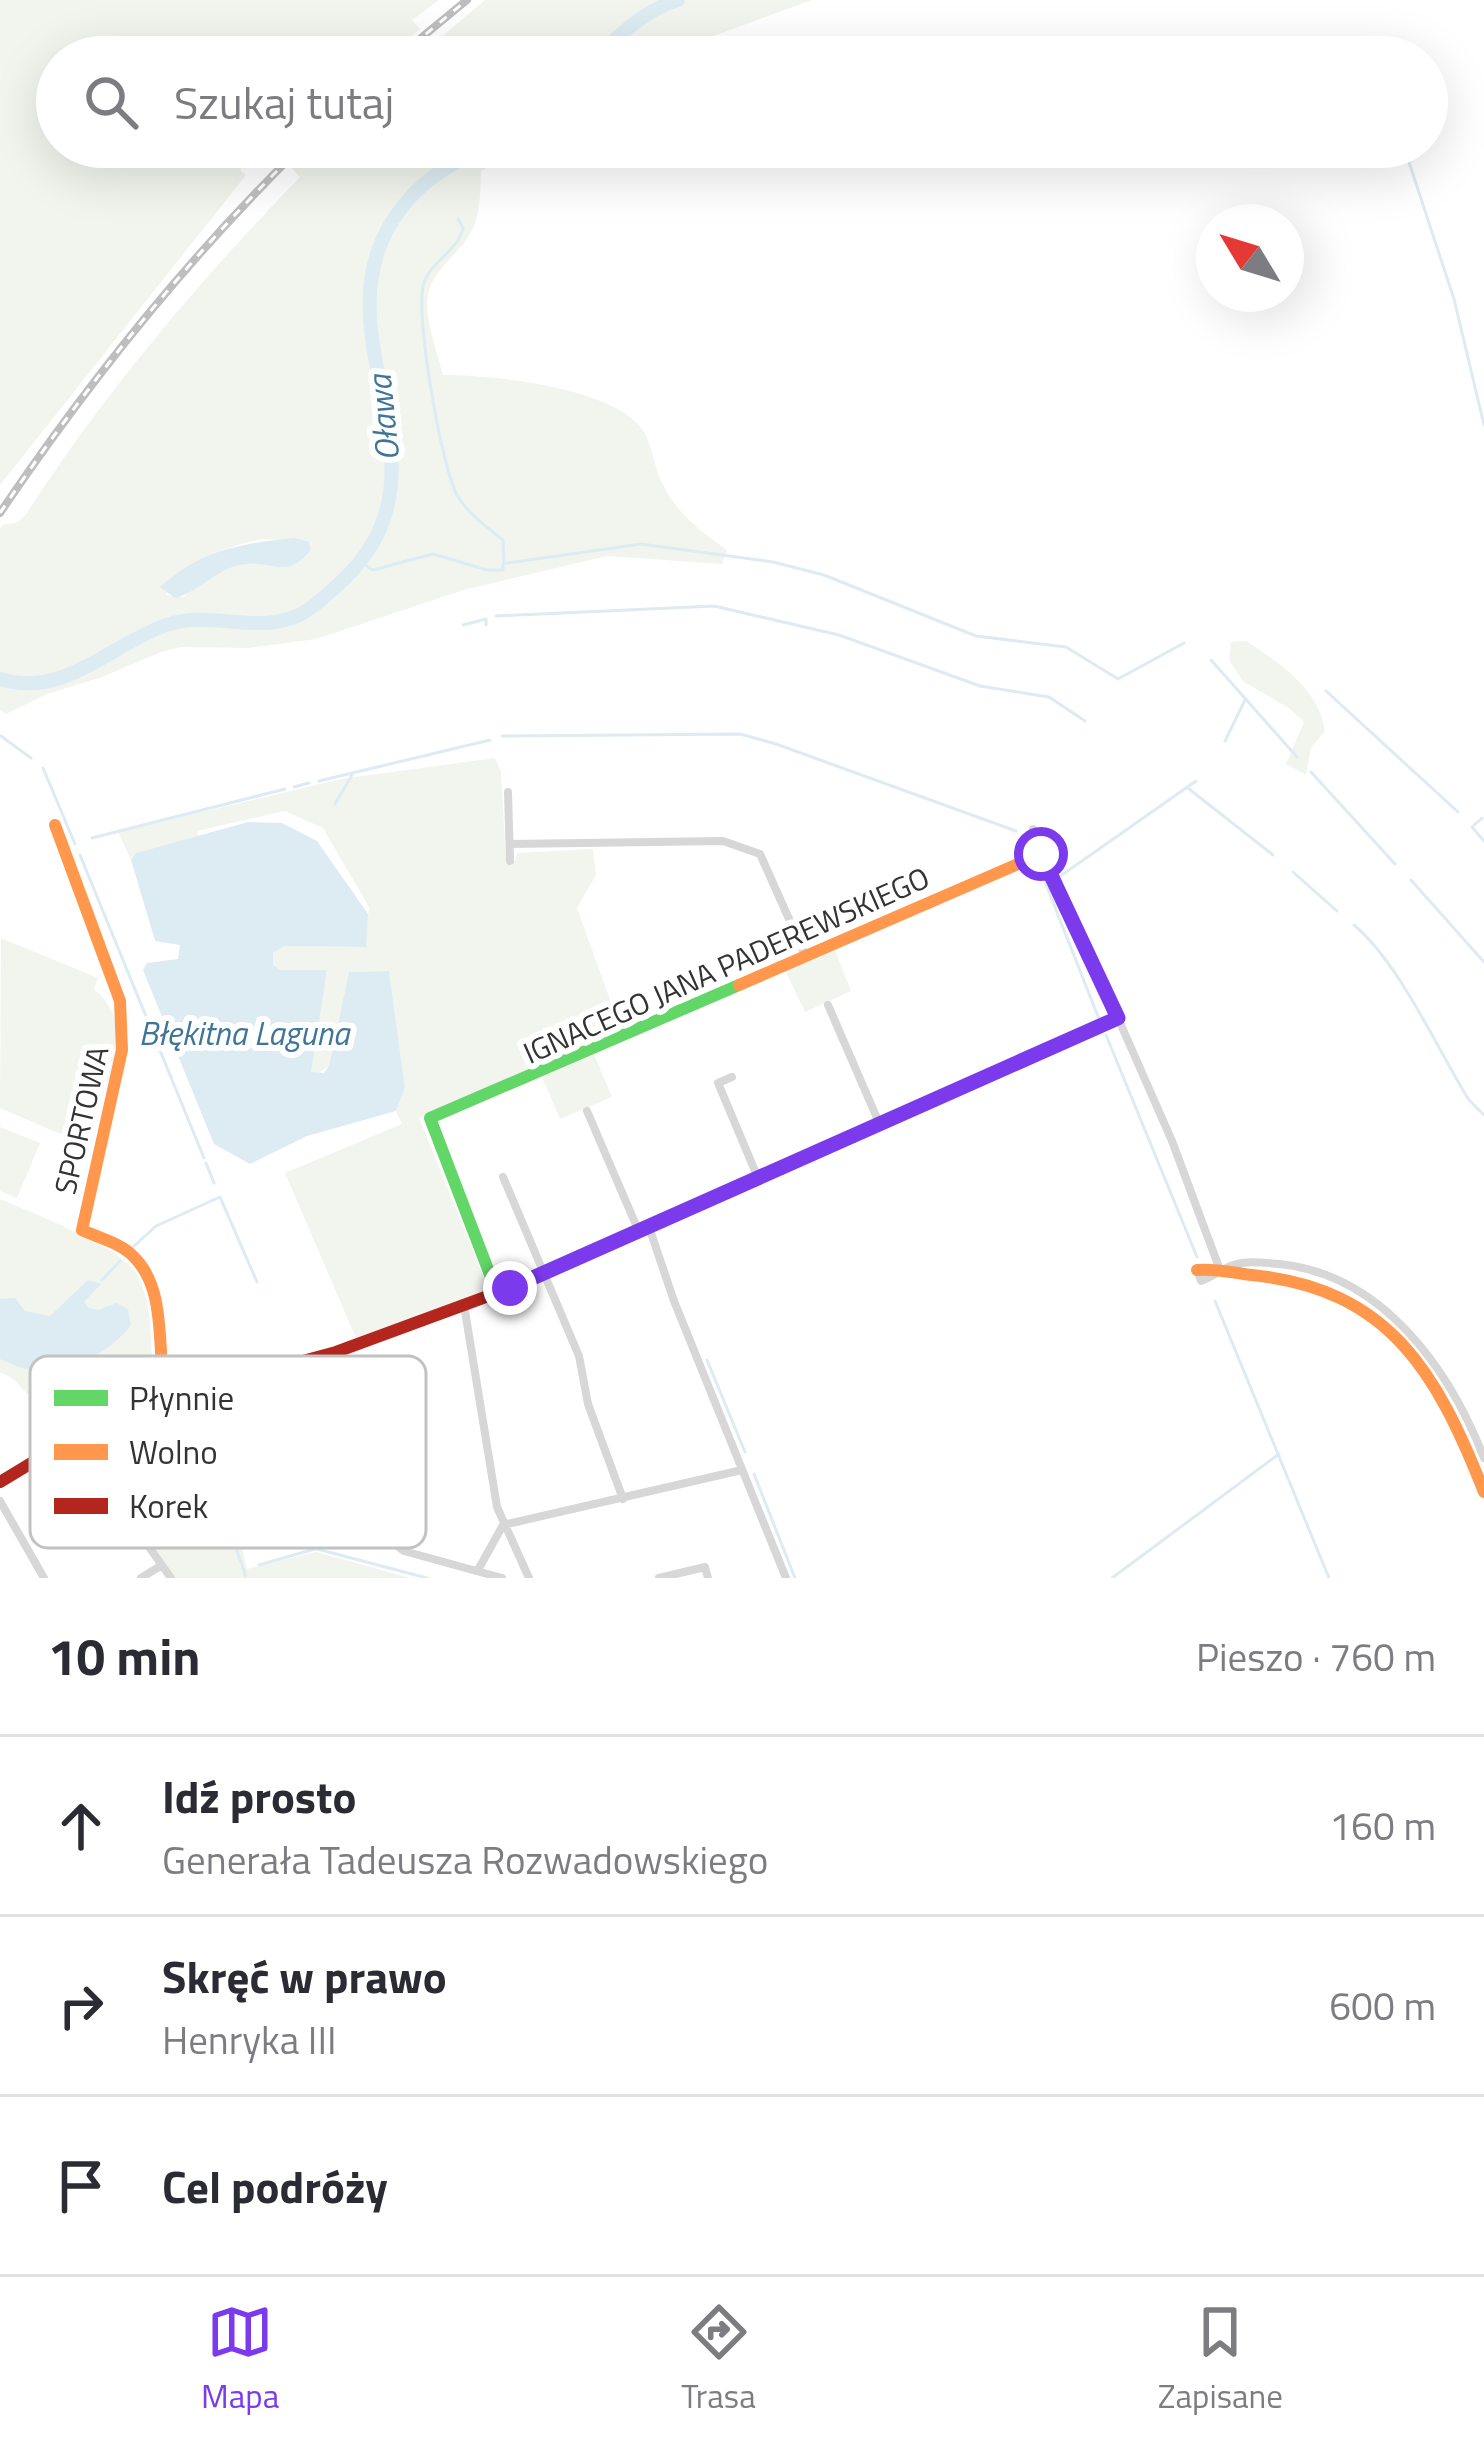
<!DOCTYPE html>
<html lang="pl">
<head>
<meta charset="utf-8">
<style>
	body { margin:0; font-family:"Titillium Web",sans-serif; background:#f2f2f3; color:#2b2b33 }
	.compass { position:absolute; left:1196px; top:204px; width:108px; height:108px; border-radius:50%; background:#fff; box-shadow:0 12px 48px #0002; rotate:308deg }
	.stop { position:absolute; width:36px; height:36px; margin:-27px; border:9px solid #7c3aed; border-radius:50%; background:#fff }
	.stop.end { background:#7c3aed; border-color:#fff; box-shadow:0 3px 12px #0008 }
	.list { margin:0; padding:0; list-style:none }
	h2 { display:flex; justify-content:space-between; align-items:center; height:156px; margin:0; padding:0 48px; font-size:51px }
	h2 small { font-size:39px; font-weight:400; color:#7c7c81 }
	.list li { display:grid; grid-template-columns:78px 1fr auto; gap:36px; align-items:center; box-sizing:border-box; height:180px; padding:0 48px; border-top:3px solid #e1e1e2 }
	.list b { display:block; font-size:45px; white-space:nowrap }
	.list p { margin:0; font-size:39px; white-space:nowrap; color:#7c7c81 }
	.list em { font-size:39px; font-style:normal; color:#7c7c81 }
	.icon { flex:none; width:66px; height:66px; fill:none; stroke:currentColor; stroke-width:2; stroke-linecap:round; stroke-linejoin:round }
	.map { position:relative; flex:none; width:1484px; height:1578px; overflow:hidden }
	.search { position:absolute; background:#fff; box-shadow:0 12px 48px #0002; left:36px; right:36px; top:36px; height:132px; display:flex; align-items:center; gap:30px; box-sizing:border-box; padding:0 42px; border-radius:66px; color:#7c7c81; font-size:45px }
	.sheet { height:696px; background:#fff }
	nav { display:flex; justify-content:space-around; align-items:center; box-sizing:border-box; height:168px; border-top:3px solid #e1e1e2; background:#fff; font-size:33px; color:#7c7c81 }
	nav a { display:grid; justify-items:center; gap:6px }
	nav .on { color:#7c3aed }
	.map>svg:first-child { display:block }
	.green { fill:#f1f5ed; fill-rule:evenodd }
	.water { fill:#ddebf3 }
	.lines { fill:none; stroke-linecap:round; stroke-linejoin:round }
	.stream { stroke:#ddebf3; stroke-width:3 }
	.river { stroke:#ddebf3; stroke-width:14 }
	.street { stroke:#d7d7d7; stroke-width:8 }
	.fast { stroke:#63d668; stroke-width:12 }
	.slow { stroke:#ff974d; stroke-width:12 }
	.jam { stroke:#b3261e; stroke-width:12 }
	.rail-casing { stroke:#bebebe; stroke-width:8 }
	.rail { stroke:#fff; stroke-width:3; stroke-dasharray:9; stroke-linecap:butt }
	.route { stroke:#7c3aed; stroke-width:15 }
	.labels { text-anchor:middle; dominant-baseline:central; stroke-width:12; stroke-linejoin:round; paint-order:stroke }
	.street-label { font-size:30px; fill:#333; stroke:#fff }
	.water-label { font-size:33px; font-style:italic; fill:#3f7597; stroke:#fff }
	.key { fill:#fff; stroke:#c2c2c2; stroke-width:3 }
	.key-label { font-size:33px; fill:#333 }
</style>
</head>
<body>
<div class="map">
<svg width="1484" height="1578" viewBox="0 0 1484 1578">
	<rect width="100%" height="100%" fill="#fff"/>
	<!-- green -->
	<path class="green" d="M 0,0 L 439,0 L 412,20 L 420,29 L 386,57 L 57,57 L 57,147 L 292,147 L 274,166 L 254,151 L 240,170 L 246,175 L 0,485 Z
		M 485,0 L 812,0 L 711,37 L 671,39 L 644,57 L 501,57 L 509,46 L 502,41 L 488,57 L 403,57 L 427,37 L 433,44 Z
		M 304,147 L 425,147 L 386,160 L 408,160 L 434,147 L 527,147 L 481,171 C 480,193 481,216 469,236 C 458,254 436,268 429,290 C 422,315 437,350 443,375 C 491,375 617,387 644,432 C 651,445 654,462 659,476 C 673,510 697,529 727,550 L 722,564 L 607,556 L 463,590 L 316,639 L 249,648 L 181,647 L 161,652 L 102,677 L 47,694 L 6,714 L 0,710 L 0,529 L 4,524 L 16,523 L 25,516 C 103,394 200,280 300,177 L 287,163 ZM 263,539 L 309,542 L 311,550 C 289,578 271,561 246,564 C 223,566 199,581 184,597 L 166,595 L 170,579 C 198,561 229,544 263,539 Z
		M 1246,641 C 1279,663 1320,689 1325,732 L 1311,747 L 1306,775 L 1286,764 L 1304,722 L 1290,709 L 1243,681 L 1229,660 L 1231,642 Z
		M 495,758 L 501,772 L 506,861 L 515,861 L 517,853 L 593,849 L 596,875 L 577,908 L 622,1033 L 529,1076 L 500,1081 L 485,1092 L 419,1118 L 489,1290 L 356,1338 L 285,1173 L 402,1124 L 396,1111 L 405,1088 L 389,971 L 349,972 L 329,1066 L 316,1075 L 311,1072 L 310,1063 L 327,971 L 280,970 L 273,966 L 273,953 L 285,946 L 365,947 L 369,907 L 323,828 L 285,811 L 197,831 L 198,836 L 136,853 L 131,860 L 118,832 L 341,779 Z
		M 1,938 L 98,978 L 94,989 C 144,1032 102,1094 81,1143 L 0,1108 Z
		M 835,950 L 851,991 L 805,1012 L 785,970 Z
		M 594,1054 L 612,1097 L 560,1119 L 542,1077 Z
		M 0,1127 L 40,1143 L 17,1198 L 0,1191 Z
		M 0,1199 C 30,1212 122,1247 137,1274 C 152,1302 152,1343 152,1375 L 138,1380 L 143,1395 L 66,1425 L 51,1407 L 45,1412 L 12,1378 L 0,1372 Z
		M 156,1412 L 176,1455 L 181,1454 L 180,1448 L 191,1445 L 196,1460 L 181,1464 L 240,1539 L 247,1569 L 316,1552 L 410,1578 L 175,1578 L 82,1449 L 82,1441 C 103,1422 129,1419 156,1412 Z"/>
	<!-- water -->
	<path class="water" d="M 295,538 L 309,542 L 311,550 C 287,579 275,562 247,564 C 218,566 200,592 175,598 L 160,587 C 201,550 243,543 295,538 Z
		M 248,822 L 282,823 L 317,841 L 368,914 L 366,947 L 285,946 L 273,953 L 273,965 L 280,970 L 327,970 L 311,1072 L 324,1073 L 329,1066 L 349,972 L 389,971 L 405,1088 L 396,1111 L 307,1136 L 250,1164 L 214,1144 L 143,970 L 147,963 L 178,959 L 180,945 L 155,941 L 131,860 L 136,853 Z
		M 88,1280 L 101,1284 L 84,1302 L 89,1308 L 98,1310 L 116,1303 L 128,1309 L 131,1325 C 113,1350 69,1374 38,1371 C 25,1370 11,1364 0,1359 L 0,1299 L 15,1298 L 25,1311 L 50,1316 Z"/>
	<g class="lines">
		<!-- stream -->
		<path class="stream" d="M 1404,147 L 1454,299 L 1484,425
			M 458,219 L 463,228 C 458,252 428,262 423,287 C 416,320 441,464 457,495 C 466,512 488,528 503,540 L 504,561
			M 360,562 L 373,570 L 433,554 L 487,570 L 503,570 L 503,564 L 508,563 L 641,544 L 773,562 L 824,575 L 976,636 L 1066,647 L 1118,679 L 1184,643
			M 496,616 L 714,606 L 839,635 L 980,686 L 1049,697 L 1085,721
			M 463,625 L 486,619 L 486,625
			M 1211,660 L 1297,757
			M 1326,691 L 1458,812
			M 1,736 L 31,758
			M 502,736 L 740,734 L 776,744 L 1016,831
			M 1225,741 L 1245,700
			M 43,768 L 75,844
			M 1311,772 L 1395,864
			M 319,781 L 490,740
			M 294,787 L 309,783
			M 1189,789 L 1273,855
			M 335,804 L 352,775
			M 1482,818 L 1472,827 L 1484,841
			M 92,838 L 285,789
			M 1026,838 L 1030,847
			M 80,855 L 204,1158
			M 1038,864 L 1099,1019
			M 1293,872 L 1337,911
			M 1059,877 L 1196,781
			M 1411,880 L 1484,962
			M 1354,925 C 1400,964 1436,1047 1469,1100 L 1484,1115
			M 1106,1035 L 1197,1257
			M 206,1163 L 214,1183
			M 132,1248 L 156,1226 L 220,1197 L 257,1282
			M 102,1280 L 120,1261
			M 1215,1301 L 1329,1578
			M 707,1360 L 745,1452
			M 287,1373 L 279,1405 L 313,1543 L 317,1549 L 427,1578
			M 176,1463 C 204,1501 235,1532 246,1578
			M 754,1474 L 795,1578
			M 259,1565 L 315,1549
			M 1112,1578 L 1279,1454"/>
		<!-- river -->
		<path class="river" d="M 596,57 C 620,35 646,9 678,0
			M 0,679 C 63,699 110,645 166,625 C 209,609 259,636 301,614 C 316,606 330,592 343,580 C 461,469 317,339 393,220 C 418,181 450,162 493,147"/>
		<!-- street -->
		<path class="street" d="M 508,792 L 510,861
			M 1033,829 L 1114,1011
			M 510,844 L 723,841 L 760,854 L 805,955
			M 828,1005 L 880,1125
			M 1118,1018 L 1172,1141 L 1220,1270
			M 732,1077 L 718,1083 L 758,1178
			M 587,1111 L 639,1232
			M 503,1177 L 579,1356 L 588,1404 L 623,1499
			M 649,1227 L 674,1301 L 786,1578
			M 1197,1270 L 1201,1281 C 1212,1277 1222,1269 1233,1265 C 1248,1260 1264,1263 1279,1264 C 1382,1274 1449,1368 1484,1458
			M 464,1305 L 497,1507 L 529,1578
			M 336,1352 L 396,1545 L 404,1551 L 502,1578
			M 71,1437 L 171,1578
			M 0,1501 L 44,1578
			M 478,1570 L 503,1525 L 742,1470
			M 141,1578 L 162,1565
			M 659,1578 L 705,1567 L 708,1578"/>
		<!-- fast -->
		<path class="fast" d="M 751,1181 L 1118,1018 L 1114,1011
			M 497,1293 L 430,1118 L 739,985"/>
		<!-- slow -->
		<path class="slow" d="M 55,825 L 120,1001 L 122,1050 L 82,1230 C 99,1238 121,1243 134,1257 C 169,1292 155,1354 167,1398
			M 739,985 L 1041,854
			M 1197,1270 C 1215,1268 1234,1273 1252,1275 C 1390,1289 1437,1373 1484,1492"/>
		<!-- jam -->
		<path class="jam" d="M 0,1482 L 99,1422 L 167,1398 L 336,1352 L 510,1288 L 751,1181"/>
		<defs>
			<path id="rail" d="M 398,57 L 467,0
				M 0,513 C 89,381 188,258 301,147"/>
		</defs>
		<!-- rail casing -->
		<use href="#rail" class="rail-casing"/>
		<!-- rail -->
		<use href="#rail" class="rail"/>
	</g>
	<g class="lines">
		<!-- route -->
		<path class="route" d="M 510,1288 L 1118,1018 L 1041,854"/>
	</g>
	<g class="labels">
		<!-- street labels -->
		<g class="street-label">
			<text transform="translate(726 965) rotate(-24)">IGNACEGO JANA PADEREWSKIEGO</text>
			<text transform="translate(81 1120) rotate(-77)">SPORTOWA</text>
		</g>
		<!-- water labels -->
		<g class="water-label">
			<text transform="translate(383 418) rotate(-96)">Oława</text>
			<text x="244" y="1033">Błękitna Laguna</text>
		</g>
	</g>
	<!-- legend -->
	<rect x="30" y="1356" width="396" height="192" rx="18" class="key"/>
	<rect x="54" y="1390" width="54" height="16" fill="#63d668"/>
	<rect x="54" y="1444" width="54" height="16" fill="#ff974d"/>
	<rect x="54" y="1498" width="54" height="16" fill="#b3261e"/>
	<g class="key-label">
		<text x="129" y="1410">Płynnie</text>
		<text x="129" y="1464">Wolno</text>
		<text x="129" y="1518">Korek</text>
	</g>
</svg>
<svg class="compass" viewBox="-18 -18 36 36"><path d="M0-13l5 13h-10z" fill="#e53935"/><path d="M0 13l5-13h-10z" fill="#7c7c81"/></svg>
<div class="stop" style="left:1041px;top:854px"></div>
<div class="stop end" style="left:510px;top:1288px"></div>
<div class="search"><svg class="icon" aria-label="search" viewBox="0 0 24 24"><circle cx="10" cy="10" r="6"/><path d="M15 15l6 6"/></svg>Szukaj tutaj</div>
</div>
<section class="sheet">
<h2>10 min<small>Pieszo · 760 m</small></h2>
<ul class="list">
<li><svg class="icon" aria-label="ahead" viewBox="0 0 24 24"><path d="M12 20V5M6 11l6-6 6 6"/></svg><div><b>Idź prosto</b><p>Generała Tadeusza Rozwadowskiego</p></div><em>160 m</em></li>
<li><svg class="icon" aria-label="right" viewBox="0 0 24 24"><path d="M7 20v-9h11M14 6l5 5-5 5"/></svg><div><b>Skręć w prawo</b><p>Henryka III</p></div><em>600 m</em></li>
<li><svg class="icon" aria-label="arrive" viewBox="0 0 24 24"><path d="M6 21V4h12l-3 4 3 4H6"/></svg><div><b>Cel podróży</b></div></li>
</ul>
</section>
<nav>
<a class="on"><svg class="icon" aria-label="map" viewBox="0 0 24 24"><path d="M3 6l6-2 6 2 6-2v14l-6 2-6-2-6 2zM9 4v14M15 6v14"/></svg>Mapa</a>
<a><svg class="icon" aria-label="directions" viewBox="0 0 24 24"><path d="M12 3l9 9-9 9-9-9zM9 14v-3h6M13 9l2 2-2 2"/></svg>Trasa</a>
<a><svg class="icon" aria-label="saved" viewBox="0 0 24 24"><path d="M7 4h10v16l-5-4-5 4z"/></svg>Zapisane</a>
</nav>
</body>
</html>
